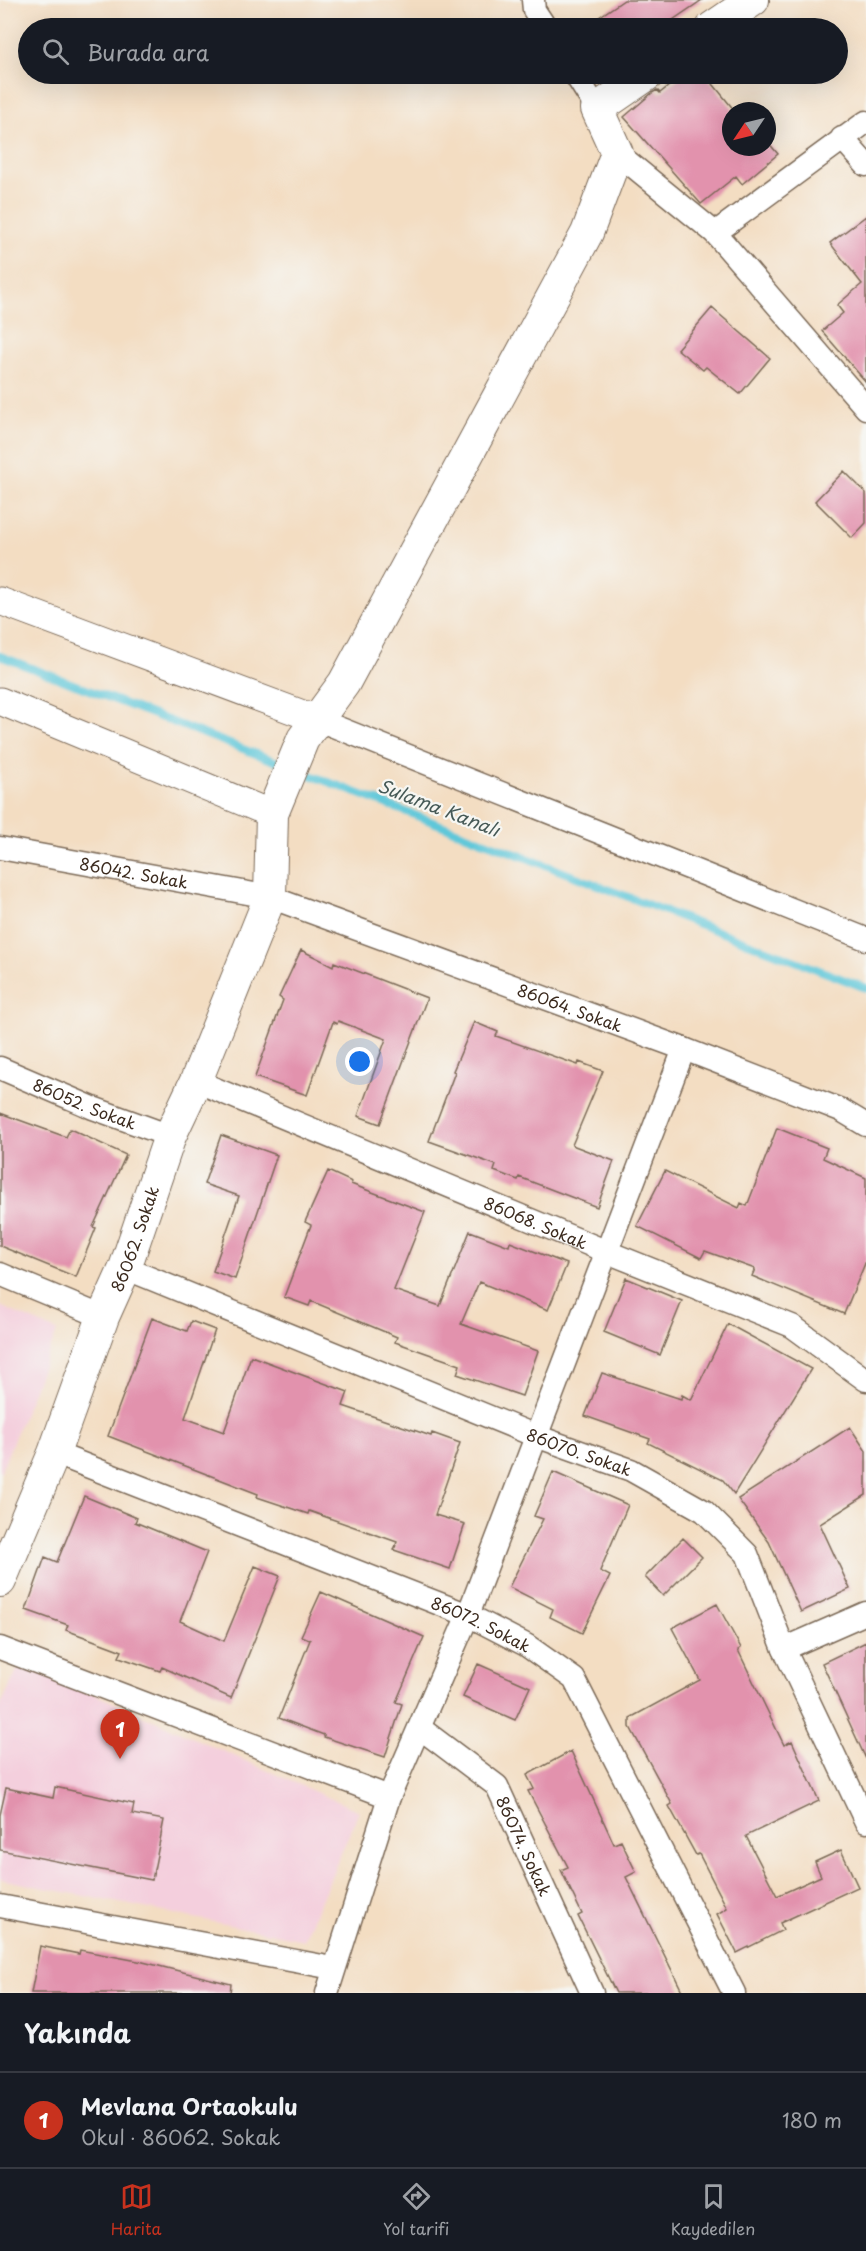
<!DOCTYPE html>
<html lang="tr">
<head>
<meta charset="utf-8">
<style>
	body { margin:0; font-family:"Playpen Sans",sans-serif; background:#20242c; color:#f1f3f6 }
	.compass { position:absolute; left:722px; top:102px; width:54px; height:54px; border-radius:50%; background:#171b24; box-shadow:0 6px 24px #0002; rotate:235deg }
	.you { position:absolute; left:360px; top:1062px; width:21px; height:21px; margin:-15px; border:4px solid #fff; border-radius:50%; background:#1a73e8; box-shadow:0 0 0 9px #1a73e833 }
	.badge { display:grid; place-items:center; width:39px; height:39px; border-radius:50%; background:#c8321e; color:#fff; font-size:20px; font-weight:700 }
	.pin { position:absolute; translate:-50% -50px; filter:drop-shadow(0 2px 3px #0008) }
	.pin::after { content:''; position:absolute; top:32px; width:21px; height:18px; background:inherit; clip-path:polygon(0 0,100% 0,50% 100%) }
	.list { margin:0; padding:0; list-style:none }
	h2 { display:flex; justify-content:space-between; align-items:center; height:78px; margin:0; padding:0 24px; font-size:26px }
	h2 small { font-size:20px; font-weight:400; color:#9ea1a6 }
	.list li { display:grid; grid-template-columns:39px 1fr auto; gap:18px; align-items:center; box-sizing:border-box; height:96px; padding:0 24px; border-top:2px solid #363941 }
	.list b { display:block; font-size:22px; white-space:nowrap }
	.list p { margin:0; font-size:20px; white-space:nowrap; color:#9ea1a6 }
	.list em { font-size:20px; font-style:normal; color:#9ea1a6 }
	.icon { flex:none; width:33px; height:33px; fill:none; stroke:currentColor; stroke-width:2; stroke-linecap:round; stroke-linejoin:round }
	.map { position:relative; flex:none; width:866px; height:1993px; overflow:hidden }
	.search { position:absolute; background:#171b24; box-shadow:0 6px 24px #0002; left:18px; right:18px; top:18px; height:66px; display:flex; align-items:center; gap:15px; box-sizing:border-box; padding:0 21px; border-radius:33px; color:#9ea1a6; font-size:22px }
	.sheet { height:174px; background:#171b24 }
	nav { display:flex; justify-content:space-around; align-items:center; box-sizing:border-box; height:84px; border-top:2px solid #363941; background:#171b24; font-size:16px; color:#9ea1a6 }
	nav a { display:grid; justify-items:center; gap:3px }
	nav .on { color:#c8321e }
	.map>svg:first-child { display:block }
	.built { fill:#f4cfdd }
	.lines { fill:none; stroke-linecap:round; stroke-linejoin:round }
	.stream { stroke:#5ec7d9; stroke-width:8 }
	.building { fill:#e292ad }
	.minor-casing { stroke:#7b6957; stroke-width:25 }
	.tertiary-casing { stroke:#7b6957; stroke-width:29 }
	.secondary-casing { stroke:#7b6957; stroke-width:34 }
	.minor { stroke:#fff; stroke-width:22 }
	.tertiary { stroke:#fff; stroke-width:27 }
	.secondary { stroke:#fff; stroke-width:32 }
	.labels { text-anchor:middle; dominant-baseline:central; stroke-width:4.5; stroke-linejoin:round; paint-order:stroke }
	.street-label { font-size:16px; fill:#3b2a1e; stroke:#f6f6f2 }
	.water-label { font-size:18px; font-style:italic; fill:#465956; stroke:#f6f6f2 }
</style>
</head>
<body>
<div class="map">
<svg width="866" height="1993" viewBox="0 0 866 1993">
	<rect width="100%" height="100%" fill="#f6f6f2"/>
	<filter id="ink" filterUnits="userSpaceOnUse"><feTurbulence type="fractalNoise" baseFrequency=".0167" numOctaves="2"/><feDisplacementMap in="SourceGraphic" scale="12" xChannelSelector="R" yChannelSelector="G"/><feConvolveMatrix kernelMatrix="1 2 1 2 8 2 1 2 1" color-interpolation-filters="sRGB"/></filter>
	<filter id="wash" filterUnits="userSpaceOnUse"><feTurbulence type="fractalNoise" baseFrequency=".008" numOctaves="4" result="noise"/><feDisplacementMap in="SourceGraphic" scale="24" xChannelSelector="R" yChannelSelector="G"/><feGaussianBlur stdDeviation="1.35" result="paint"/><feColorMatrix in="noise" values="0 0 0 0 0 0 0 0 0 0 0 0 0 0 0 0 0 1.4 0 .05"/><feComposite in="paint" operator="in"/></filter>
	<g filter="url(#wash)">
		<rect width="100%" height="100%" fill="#f3ddc2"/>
		<!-- built -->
		<path class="built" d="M 0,1306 L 57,1331 L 0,1474 Z
			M 21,1662 L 359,1811 L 304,1940 L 0,1879 L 0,1707 Z"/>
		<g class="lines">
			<!-- stream -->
			<path class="stream" d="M 0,656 L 285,765
				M 297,770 L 866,988"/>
		</g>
		<g id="blocks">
			<!-- building -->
			<path class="building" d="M 624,0 L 702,0 L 661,28 L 583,28 Z
				M 684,74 L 705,74 L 735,111 L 731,111 L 731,147 L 767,147 L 767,141 L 778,154 L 742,184 L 736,176 L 701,204 L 624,117 L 652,93 L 657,90 L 660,93 Z
				M 866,216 L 866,382 L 822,331 L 843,313 L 837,305 L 862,284 L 830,243 Z
				M 712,308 L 770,358 L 740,394 L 706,367 L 703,370 L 677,349 Z
				M 844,471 L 866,493 L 866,523 L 852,538 L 815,501 Z
				M 301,950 L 333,966 L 334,962 L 427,998 L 380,1124 L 358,1116 L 386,1039 L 338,1021 L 337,1024 L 333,1022 L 307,1095 L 255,1077 L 283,1000 L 279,997 Z
				M 474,1022 L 498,1032 L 496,1036 L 578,1065 L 579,1062 L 603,1071 L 572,1145 L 614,1161 L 597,1207 L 519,1177 L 518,1180 L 494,1171 L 496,1165 L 429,1141 L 455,1072 L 453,1071 Z
				M 0,1113 L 66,1137 L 70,1129 L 126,1155 L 93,1227 L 96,1228 L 76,1277 L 0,1246 Z
				M 777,1128 L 827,1148 L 823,1158 L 866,1178 L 866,1261 L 844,1314 L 752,1276 L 755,1269 L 705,1251 L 701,1258 L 637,1226 L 665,1171 L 739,1208 L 741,1203 L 747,1206 Z
				M 221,1135 L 277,1155 L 235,1279 L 213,1271 L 239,1196 L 204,1184 Z
				M 328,1171 L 352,1182 L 351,1184 L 425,1212 L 394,1290 L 440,1306 L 470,1231 L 509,1246 L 510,1242 L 567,1264 L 548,1310 L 479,1282 L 461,1324 L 538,1351 L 522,1396 L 457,1374 L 460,1365 L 395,1342 L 397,1337 L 311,1301 L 309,1306 L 284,1297 L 311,1225 L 305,1222 Z
				M 626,1278 L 682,1301 L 660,1355 L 604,1332 Z
				M 152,1318 L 187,1331 L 191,1321 L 215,1330 L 185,1418 L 224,1432 L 251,1356 L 348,1392 L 343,1406 L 431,1436 L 432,1433 L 460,1443 L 435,1515 L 465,1524 L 450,1569 L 394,1550 L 397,1542 L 309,1511 L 308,1514 L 257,1497 L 258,1494 L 108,1436 Z
				M 728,1324 L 811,1369 L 734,1494 L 723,1480 L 648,1443 L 650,1439 L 585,1416 L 602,1373 L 681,1399 L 682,1395 L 691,1400 Z
				M 850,1427 L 866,1451 L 866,1495 L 820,1524 L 850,1589 L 801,1612 L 769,1542 L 738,1499 Z
				M 553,1472 L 628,1505 L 600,1571 L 610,1576 L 582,1633 L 550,1617 L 553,1609 L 509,1587 L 543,1519 L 534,1516 Z
				M 84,1496 L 137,1518 L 135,1522 L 207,1552 L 180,1621 L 224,1641 L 255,1566 L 280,1576 L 231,1698 L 162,1667 L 160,1671 L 119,1657 L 122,1651 L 66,1630 L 68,1625 L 26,1610 L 45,1557 L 57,1562 Z
				M 683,1538 L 702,1557 L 663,1596 L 645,1577 Z
				M 321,1592 L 424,1637 L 396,1702 L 402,1704 L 385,1757 L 324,1737 L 324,1735 L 279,1718 L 310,1640 L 301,1636 Z
				M 717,1604 L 741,1648 L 738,1650 L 784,1745 L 792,1741 L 819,1801 L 746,1836 L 777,1896 L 821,1876 L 815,1862 L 841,1850 L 858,1887 L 780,1923 L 783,1930 L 737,1953 L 717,1914 L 727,1908 L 699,1854 L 696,1855 L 669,1806 L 672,1804 L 630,1727 L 630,1718 L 700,1680 L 672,1628 Z
				M 866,1642 L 866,1759 L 822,1663 Z
				M 478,1664 L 530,1687 L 515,1720 L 463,1697 Z
				M 571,1751 L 614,1844 L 621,1841 L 636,1872 L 626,1877 L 683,1993 L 616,1993 L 578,1916 L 582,1914 L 561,1870 L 568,1867 L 528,1791 L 534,1789 L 527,1775 Z
				M 55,1787 L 134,1804 L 132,1814 L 164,1820 L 152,1880 L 0,1850 L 0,1815 L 6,1788 L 53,1798 Z
				M 40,1946 L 79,1954 L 80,1950 L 143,1962 L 231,1984 L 230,1993 L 31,1993 Z"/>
		</g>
	</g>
	<g filter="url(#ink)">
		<use href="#blocks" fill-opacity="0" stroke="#7b6957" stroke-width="1.5"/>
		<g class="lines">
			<defs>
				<g id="minor">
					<path d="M 533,0 L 534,10 L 546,28"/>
					<path d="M 575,74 L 597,109"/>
					<path d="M 842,138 L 866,165"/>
					<path d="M 617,153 L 715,233 L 866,408"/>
					<path d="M 715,233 L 866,122"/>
					<path d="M 316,719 L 866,939"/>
					<path id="s1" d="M 0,848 L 270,897 L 684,1049 L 841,1110 L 866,1125"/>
					<path id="s2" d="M 0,1068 L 93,1108 L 170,1136"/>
					<path id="s3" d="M 196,1081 L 605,1251 L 792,1326 L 866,1380"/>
					<path id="s4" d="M 125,1268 L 536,1436 L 631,1470 L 704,1511 L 747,1554 L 784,1649 L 866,1822"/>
					<path d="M 0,1274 L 103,1317"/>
					<path id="s5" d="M 54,1453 L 468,1615 L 526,1645 L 574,1679 L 734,1993"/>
					<path d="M 0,1648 L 389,1797"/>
					<path d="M 784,1649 L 866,1613"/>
					<path id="s6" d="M 420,1728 L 497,1786 L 592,1993"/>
					<path d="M 0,1906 L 333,1968"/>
					<path d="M 327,1993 L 389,1797 L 468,1615 L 684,1049"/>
				</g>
				<path id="tertiary" d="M 0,601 L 316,719
					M 0,701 L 272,814"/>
				<g id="secondary">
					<path d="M 712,28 L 753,0"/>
					<path id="s7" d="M 0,1581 L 54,1453 L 103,1317 L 125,1268 L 170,1136 L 196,1081 L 270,897 L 272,814 L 303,739 L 344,683 L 587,233 L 617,153 L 597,109 L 648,74"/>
				</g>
			</defs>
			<!-- minor casing -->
			<use href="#minor" class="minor-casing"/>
			<!-- tertiary casing -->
			<use href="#tertiary" class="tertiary-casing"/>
			<!-- secondary casing -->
			<use href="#secondary" class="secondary-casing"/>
			<!-- minor -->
			<use href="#minor" class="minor"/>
			<!-- tertiary -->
			<use href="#tertiary" class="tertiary"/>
			<!-- secondary -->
			<use href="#secondary" class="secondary"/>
		</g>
	</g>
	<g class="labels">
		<!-- street labels -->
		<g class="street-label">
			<text stroke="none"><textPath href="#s1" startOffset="136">86042. Sokak</textPath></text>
			<text stroke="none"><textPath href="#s1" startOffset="594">86064. Sokak</textPath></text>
			<text stroke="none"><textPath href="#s2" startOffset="92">86052. Sokak</textPath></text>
			<text stroke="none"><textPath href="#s3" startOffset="368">86068. Sokak</textPath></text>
			<text stroke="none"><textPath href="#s7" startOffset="368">86062. Sokak</textPath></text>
			<text stroke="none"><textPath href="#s4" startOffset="490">86070. Sokak</textPath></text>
			<text stroke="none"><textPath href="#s5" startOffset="460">86072. Sokak</textPath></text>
			<text stroke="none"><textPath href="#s6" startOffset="162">86074. Sokak</textPath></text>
		</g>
		<!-- water labels -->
		<g class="water-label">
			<text transform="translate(439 807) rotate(21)">Sulama Kanalı</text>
		</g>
	</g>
</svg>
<svg class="compass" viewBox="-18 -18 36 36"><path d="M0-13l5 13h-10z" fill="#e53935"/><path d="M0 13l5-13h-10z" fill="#9ea1a6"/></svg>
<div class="you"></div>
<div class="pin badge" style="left:120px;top:1759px">1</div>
<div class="search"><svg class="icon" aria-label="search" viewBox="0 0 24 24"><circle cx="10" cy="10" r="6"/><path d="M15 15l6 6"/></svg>Burada ara</div>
</div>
<section class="sheet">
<h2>Yakında<small></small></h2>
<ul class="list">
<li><span class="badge">1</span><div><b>Mevlana Ortaokulu</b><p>Okul · 86062. Sokak</p></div><em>180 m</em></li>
</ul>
</section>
<nav>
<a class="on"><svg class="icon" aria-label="map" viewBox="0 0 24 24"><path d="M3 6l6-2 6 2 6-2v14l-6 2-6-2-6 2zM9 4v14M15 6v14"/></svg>Harita</a>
<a><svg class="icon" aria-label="directions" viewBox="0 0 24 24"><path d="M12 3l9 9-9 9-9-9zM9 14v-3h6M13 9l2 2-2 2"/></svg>Yol tarifi</a>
<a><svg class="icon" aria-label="saved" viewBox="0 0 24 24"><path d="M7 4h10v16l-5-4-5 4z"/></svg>Kaydedilen</a>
</nav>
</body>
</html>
